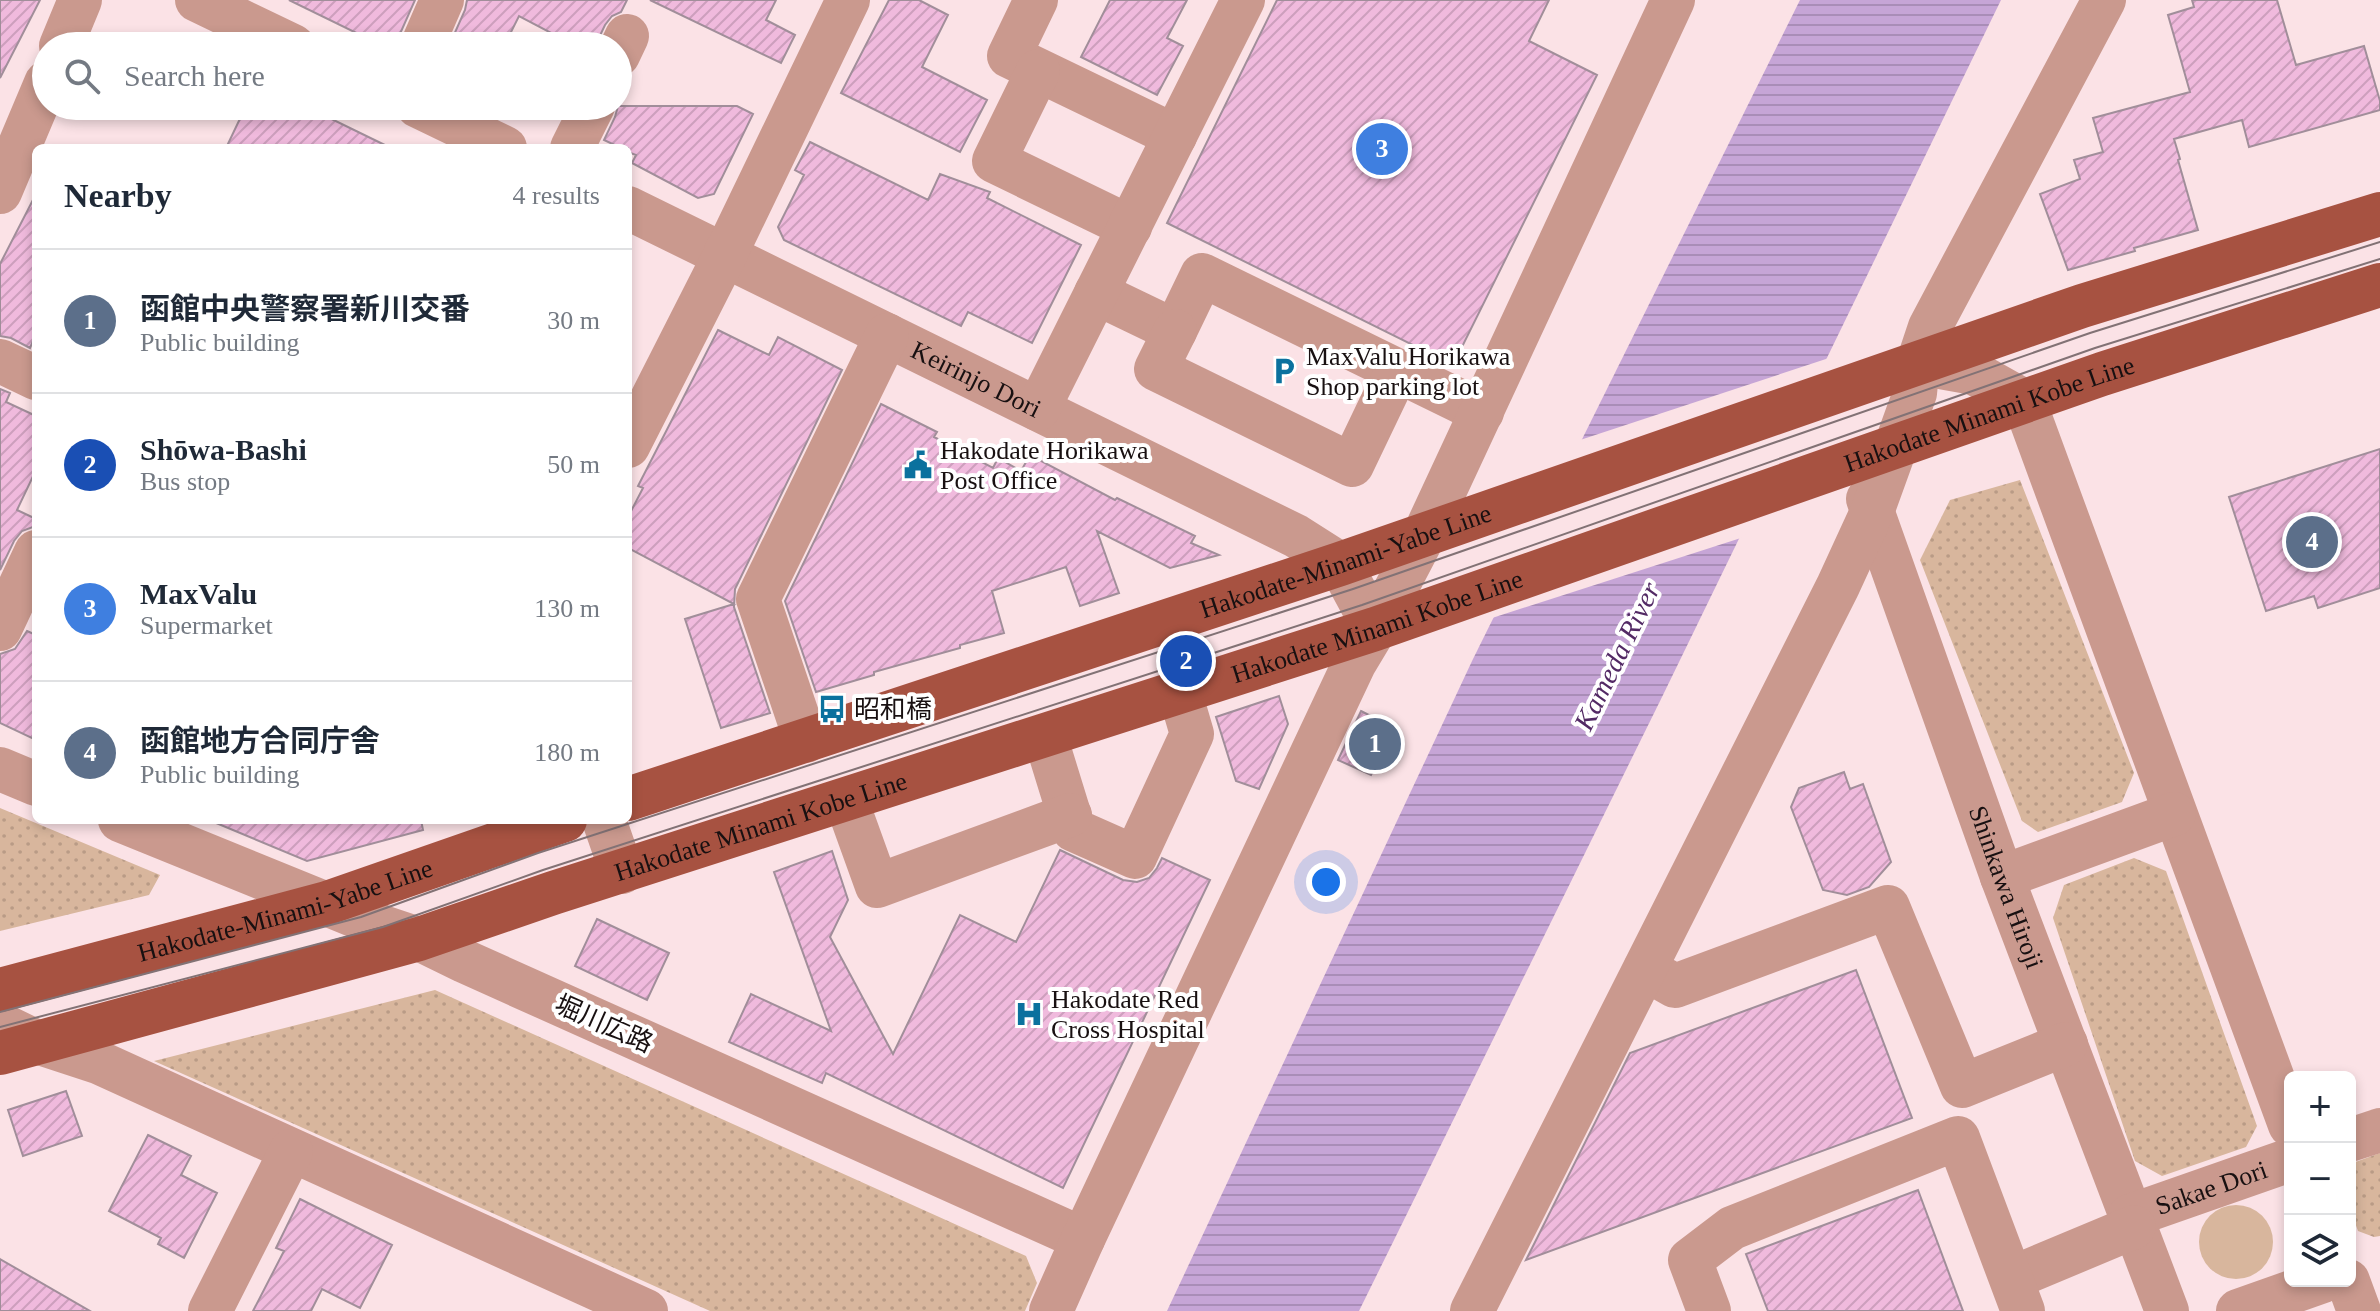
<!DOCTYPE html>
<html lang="en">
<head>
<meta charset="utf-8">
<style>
	body { margin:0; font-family:"Times New Roman","Noto Sans JP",serif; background:#f2f2f3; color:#1f2937 }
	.controls { position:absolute; right:24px; bottom:24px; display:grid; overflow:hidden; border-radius:12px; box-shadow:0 4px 12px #0003 }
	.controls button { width:72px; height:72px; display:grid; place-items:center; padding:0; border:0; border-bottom:2px solid #e0e1e3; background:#fff; color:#1f2937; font:40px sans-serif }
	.you { position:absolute; left:1326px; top:882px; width:28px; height:28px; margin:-20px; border:6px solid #fff; border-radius:50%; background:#1a73e8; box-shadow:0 0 0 12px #1a73e833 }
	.badge { display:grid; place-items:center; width:52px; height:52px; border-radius:50%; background:#0b719e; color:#fff; font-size:26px; font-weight:700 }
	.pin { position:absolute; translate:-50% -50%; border:4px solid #fff; box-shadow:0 2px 8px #0006 }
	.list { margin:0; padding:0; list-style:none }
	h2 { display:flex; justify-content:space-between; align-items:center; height:104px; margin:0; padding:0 32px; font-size:34px }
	h2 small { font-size:26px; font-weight:400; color:#747a83 }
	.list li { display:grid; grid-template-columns:52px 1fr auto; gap:24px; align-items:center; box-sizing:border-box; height:144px; padding:0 32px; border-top:2px solid #e0e1e3 }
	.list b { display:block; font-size:30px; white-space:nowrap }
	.list p { margin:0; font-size:26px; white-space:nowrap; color:#747a83 }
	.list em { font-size:26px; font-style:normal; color:#747a83 }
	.icon { flex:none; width:44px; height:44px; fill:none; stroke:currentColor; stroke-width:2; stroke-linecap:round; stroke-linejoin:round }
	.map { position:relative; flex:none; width:2380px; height:1311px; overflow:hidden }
	.search { position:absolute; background:#fff; box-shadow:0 4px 12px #0003; left:32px; top:32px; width:600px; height:88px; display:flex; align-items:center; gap:20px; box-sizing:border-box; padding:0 28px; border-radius:44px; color:#747a83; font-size:30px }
	.panel { position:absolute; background:#fff; box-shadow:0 4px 12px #0003; left:32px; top:144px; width:600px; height:680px; border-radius:12px }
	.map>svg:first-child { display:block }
	.grass { fill:url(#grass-dots) }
	.garden { fill:#d8b69d }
	.water { fill:url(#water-rules) }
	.pier { fill:#fbe2e6 }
	.building { fill:url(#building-hatch); stroke:#a18e9a; stroke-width:2 }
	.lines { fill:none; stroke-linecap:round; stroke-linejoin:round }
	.minor { stroke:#ca998e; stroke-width:44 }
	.major { stroke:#a75241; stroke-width:44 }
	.tram { stroke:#827275; stroke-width:2 }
	.labels { text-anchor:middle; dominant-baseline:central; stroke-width:8; stroke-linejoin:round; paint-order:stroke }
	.poi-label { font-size:26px; fill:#181011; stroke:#fff; text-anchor:start }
	.street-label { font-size:26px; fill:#181011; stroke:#fff }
	.water-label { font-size:28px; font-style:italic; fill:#532a65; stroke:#fff }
</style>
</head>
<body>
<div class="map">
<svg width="2380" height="1311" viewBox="0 0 2380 1311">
	<defs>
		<pattern id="grass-dots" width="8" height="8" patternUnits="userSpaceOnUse" patternTransform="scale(2)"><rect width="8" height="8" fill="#d8b69d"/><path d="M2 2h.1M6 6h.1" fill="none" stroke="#b99b86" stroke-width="1.8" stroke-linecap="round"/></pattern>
		<pattern id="water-rules" width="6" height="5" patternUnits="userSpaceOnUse" patternTransform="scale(2)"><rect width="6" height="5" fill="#c6a5d6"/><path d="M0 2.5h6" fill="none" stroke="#a98db7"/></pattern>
		<pattern id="building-hatch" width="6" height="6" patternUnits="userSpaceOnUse" patternTransform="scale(2)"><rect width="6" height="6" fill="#f0badd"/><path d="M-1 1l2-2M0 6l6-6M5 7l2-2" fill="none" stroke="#cd9fbd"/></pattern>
	</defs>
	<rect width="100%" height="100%" fill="#fbe2e6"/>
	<!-- grass -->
	<path class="grass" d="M 2020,480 L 2134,773 L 2122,802 L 2038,832 L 2022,821 L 1920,560 L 1950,500 Z
		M 0,808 L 160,875 L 149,895 L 0,931 Z
		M 2134,858 L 2166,871 L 2257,1126 L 2246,1147 L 2162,1176 L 2135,1161 L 2053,918 L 2064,885 Z
		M 435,990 L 1026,1256 L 1037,1283 L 1025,1311 L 710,1311 L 154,1061 Z
		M 2380,1153 L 2380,1236 L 2374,1237 L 2358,1231 L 2350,1209 L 2350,1164 Z"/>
	<!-- garden -->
	<path class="garden" d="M2199 1242a37 37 0 1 1 74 0a37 37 0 1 1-74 0Z"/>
	<!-- water -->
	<path class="water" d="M 1800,0 L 2001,0 L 1663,695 L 1359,1311 L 1167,1311 L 1473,659 Z"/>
	<!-- pier -->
	<path class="pier" d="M 1832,357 L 1744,537 L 1489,619 L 1577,441 Z"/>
	<!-- building -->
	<path class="building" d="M 0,0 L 40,0 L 0,78 Z
		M 289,0 L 415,0 L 399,36 L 397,46 L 383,46 Z
		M 467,0 L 627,0 L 621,12 L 612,16 L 605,25 L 595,46 L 576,46 L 519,16 L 504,46 L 449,46 L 465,10 Z
		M 650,0 L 776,0 L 766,20 L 795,35 L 781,63 Z
		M 889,0 L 919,0 L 948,15 L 922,67 L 987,100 L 960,152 L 841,93 Z
		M 1110,0 L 1187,0 L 1167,38 L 1183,46 L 1157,95 L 1081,57 Z
		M 1277,0 L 1549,0 L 1529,41 L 1597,75 L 1453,365 L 1167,223 Z
		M 2192,0 L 2277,0 L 2296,65 L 2364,46 L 2380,101 L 2380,110 L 2249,147 L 2242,120 L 2174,139 L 2180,159 L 2178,160 L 2198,230 L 2134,248 L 2135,251 L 2068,270 L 2040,194 L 2080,179 L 2074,160 L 2103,152 L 2093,118 L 2190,92 L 2168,15 L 2194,7 Z
		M 246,106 L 305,106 L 391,148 L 226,148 Z
		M 618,106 L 737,106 L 753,114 L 714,194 L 698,198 L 632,163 L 636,155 L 628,152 L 628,148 L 621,148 L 604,140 L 615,117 Z
		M 810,142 L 928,200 L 940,174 L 990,192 L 987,198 L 1081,245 L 1032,343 L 968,312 L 961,326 L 784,240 L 778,227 L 804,175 L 795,170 Z
		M 36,194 L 36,334 L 30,348 L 11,338 L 0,336 L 0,264 Z
		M 718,330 L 769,355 L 778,337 L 842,370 L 735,589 L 734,607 L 770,713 L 721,728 L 685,619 L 734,604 L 628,548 L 628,517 L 643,488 L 638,486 Z
		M 0,389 L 10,393 L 6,402 L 36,416 L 36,470 L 17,510 L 36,519 L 36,522 L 33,527 L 22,531 L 14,541 L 0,570 Z
		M 881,404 L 937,432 L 934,437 L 993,468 L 998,458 L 1021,471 L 1030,455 L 1115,500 L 1117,498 L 1195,536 L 1191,543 L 1219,555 L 1170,568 L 1097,531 L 1119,593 L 1080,606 L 1066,567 L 992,591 L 1004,633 L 960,645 L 960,648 L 874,672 L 874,675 L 816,692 L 785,601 Z
		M 2380,449 L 2380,588 L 2318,608 L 2314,596 L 2266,611 L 2229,497 Z
		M 27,631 L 36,635 L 36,740 L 0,723 L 0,654 L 15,649 Z
		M 1279,696 L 1288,724 L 1259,789 L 1236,781 L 1216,717 Z
		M 1361,711 L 1394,728 L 1371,775 L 1338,760 Z
		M 1844,772 L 1850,789 L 1863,784 L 1891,862 L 1869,887 L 1847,895 L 1823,890 L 1791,807 L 1799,788 Z
		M 209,820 L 421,820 L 423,830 L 307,861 Z
		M 1060,850 L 1123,880 L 1137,882 L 1149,878 L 1157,868 L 1162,858 L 1210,880 L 1063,1188 L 826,1073 L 822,1083 L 729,1042 L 751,994 L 831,1031 L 774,872 L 832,851 L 848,900 L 830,937 L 893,1054 L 960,915 L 1016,942 Z
		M 597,919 L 669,953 L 647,1000 L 575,966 Z
		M 1856,970 L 1912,1118 L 1526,1260 L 1630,1053 Z
		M 66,1091 L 82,1136 L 23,1156 L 8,1110 Z
		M 148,1135 L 191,1156 L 181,1175 L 217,1193 L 184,1258 L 158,1244 L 161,1238 L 109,1211 Z
		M 1918,1190 L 1963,1311 L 1768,1311 L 1746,1254 Z
		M 300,1199 L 392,1245 L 360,1308 L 322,1289 L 311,1311 L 253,1311 L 284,1251 L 276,1248 Z
		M 0,1259 L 90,1311 L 0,1311 Z"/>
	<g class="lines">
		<!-- minor -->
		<g class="minor">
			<path d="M 197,0 L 293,46"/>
			<path d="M 1036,0 L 1009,56 L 1175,136"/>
			<path d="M 61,46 L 80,0"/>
			<path d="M 422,46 L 442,0"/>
			<path d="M 618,55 L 627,36"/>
			<path d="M 1038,71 L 994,161 L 1130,227"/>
			<path d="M 418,106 L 505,148"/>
			<path d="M 572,148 L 593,106"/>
			<path d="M 0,192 L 46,83"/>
			<path id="s1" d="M 628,208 L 1296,536 L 1340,564 L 1375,629"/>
			<path d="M 1096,293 L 1175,331 L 1202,275 L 1482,412"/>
			<path d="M 1175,331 L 1156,369 L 1352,465 L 1397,371"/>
			<path d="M 0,361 L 36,378"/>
			<path d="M 1918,363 L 1974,373 L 2024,401 L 2290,1125"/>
			<path d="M 1038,409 L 1243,0"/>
			<path d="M 628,446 L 725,255 L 848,0"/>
			<path id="s2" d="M 1868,499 L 2002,877 L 2167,1311"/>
			<path d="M 0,629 L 36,552"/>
			<path d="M 1045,736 L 1074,830 L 1135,857 L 1192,734 L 1180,693"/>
			<path d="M 806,741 L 758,599 L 887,335"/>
			<path d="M 0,769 L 36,784"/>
			<path d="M 846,800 L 877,886 L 1070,815"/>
			<path d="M 120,820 L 383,927 L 419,939 L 464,961 L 1083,1239"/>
			<path d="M 604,820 L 622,872"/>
			<path d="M 2002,877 L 2174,814"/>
			<path d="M 1645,969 L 1675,986 L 1888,907 L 1962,1086 L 2066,1044"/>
			<path d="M 0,1024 L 37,1042 L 98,1062 L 646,1311"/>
			<path d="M 2350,1140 L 2380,1130"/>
			<path id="s3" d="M 2130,1216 L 2290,1160"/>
			<path d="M 2012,1278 L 2134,1227"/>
			<path d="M 2348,1281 L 2359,1311"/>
			<path d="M 210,1311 L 291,1151"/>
			<path d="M 1051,1311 L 1083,1239 L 1354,664 L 1375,629 L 1424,535 L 1673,0"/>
			<path d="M 1472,1311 L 1838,586 L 1872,512 L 1915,393 L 1918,363 L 1930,327 L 2104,0"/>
			<path d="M 1709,1311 L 1690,1260 L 1732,1228 L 1958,1138 L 2023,1311"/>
			<path d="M 2238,1311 L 2323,1281"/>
		</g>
		<!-- major -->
		<g class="major">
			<path id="s4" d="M 628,799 L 1340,564 L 2082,306 L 2380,214"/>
			<path id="s5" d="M 0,990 L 327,903 L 565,820"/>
			<path id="s6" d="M 0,1053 L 419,939 L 553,893 L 1375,629 L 2102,374 L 2380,285"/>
		</g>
		<!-- tram -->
		<path class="tram" d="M 0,1012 L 361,917 L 538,853 L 1353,589 L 2090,333 L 2380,242
			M 0,1027 L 383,927 L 543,870 L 1362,605 L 2095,348 L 2380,259"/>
	</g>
	<!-- icons -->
	<defs>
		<symbol id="parking-bare" viewBox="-9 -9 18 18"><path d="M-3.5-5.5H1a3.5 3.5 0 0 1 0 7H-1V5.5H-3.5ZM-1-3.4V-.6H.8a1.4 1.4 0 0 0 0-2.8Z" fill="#0b719e" stroke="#fff" stroke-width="2.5" paint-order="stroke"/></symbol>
		<symbol id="civic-bare" viewBox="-9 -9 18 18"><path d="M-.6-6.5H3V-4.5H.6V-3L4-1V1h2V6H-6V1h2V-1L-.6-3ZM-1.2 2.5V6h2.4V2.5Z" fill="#0b719e" stroke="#fff" stroke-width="2.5" paint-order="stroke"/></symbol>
		<symbol id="bus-bare" viewBox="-9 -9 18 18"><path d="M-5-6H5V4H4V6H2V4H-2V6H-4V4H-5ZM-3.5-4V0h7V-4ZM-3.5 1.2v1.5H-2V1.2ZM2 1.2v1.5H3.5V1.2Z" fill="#0b719e" stroke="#fff" stroke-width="2.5" paint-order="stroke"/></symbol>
		<symbol id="hospital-bare" viewBox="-9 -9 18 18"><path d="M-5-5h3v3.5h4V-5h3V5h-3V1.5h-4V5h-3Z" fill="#0b719e" stroke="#fff" stroke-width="2.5" paint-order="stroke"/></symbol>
	</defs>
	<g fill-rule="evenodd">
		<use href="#parking-bare" x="1264" y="351" width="40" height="40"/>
		<use href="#civic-bare" x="898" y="445" width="40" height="40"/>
		<use href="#bus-bare" x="812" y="689" width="40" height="40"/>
		<use href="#hospital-bare" x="1009" y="994" width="40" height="40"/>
	</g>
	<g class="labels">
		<!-- poi labels -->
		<g class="poi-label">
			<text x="1306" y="356">MaxValu Horikawa<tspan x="1306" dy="30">Shop parking lot</tspan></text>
			<text x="940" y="450">Hakodate Horikawa<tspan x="940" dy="30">Post Office</tspan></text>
			<text x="854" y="709">昭和橋</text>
			<text x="1051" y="999">Hakodate Red<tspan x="1051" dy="30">Cross Hospital</tspan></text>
		</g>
		<!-- street labels -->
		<g class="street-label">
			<text stroke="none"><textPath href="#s1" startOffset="388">Keirinjo Dori</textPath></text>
			<text stroke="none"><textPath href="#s6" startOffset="2090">Hakodate Minami Kobe Line</textPath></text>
			<text stroke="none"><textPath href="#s4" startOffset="756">Hakodate-Minami-Yabe Line</textPath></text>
			<text stroke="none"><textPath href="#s6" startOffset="1442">Hakodate Minami Kobe Line</textPath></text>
			<text stroke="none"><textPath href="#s6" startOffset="794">Hakodate Minami Kobe Line</textPath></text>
			<text stroke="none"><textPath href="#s2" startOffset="412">Shinkawa Hiroji</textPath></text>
			<text stroke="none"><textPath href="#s5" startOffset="296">Hakodate-Minami-Yabe Line</textPath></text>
			<text transform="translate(604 1024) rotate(24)">堀川広路</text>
			<text stroke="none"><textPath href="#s3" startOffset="86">Sakae Dori</textPath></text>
		</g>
		<!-- water labels -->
		<g class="water-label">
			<text transform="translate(1617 656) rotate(-64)">Kameda River</text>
		</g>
	</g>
</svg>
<div class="controls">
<button>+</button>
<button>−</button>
<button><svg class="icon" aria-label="layers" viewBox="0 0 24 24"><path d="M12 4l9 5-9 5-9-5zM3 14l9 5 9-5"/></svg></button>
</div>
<div class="you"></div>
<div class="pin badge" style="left:1375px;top:744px;background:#5c6f8a">1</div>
<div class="pin badge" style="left:1186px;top:661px;background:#1a4fb4">2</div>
<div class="pin badge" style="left:1382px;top:149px;background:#3f7fe0">3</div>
<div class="pin badge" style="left:2312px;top:542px;background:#5c6f8a">4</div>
<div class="search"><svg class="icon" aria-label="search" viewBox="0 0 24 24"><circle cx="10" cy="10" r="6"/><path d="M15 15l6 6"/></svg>Search here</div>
<section class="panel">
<h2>Nearby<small>4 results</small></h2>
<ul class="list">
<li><span class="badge" style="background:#5c6f8a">1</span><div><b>函館中央警察署新川交番</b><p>Public building</p></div><em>30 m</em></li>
<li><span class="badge" style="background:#1a4fb4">2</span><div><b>Shōwa-Bashi</b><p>Bus stop</p></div><em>50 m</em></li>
<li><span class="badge" style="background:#3f7fe0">3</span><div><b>MaxValu</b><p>Supermarket</p></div><em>130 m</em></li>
<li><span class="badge" style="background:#5c6f8a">4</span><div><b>函館地方合同庁舎</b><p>Public building</p></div><em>180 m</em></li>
</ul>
</section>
</div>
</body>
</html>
